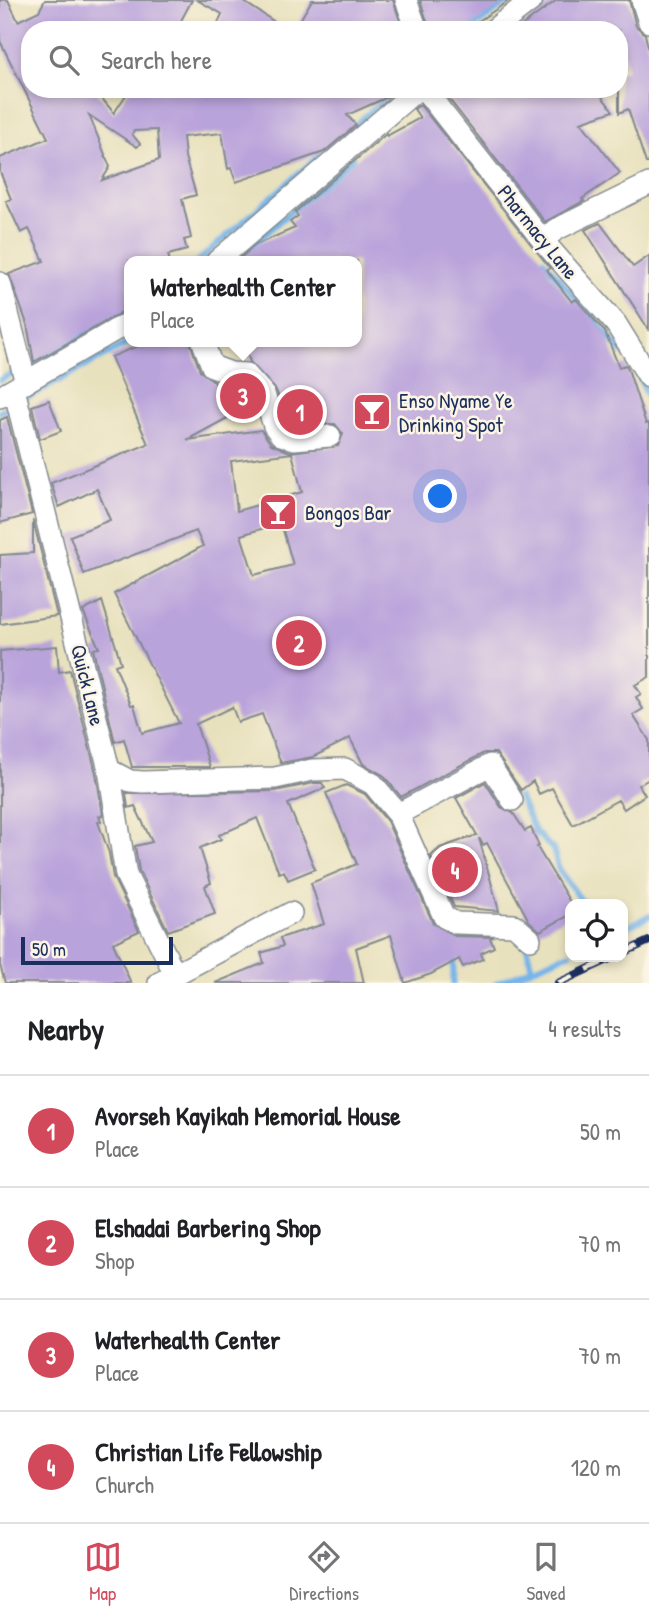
<!DOCTYPE html>
<html lang="en">
<head>
<meta charset="utf-8">
<style>
	body { margin:0; font-family:"Patrick Hand",sans-serif; background:#f6f6f6; color:#202124 }
	.controls { position:absolute; right:21px; bottom:21px; display:grid; overflow:hidden; border-radius:14px; box-shadow:0 4px 10px #0003 }
	.controls button { width:63px; height:63px; display:grid; place-items:center; padding:0; border:0; border-bottom:2px solid #e0e0e0; background:#fff; color:#202124; font:35px sans-serif }
	.scale { position:absolute; left:21px; bottom:18px; width:152px; box-sizing:border-box; padding-left:7px; border:4px solid #1b2f5e; border-top:0; font-size:19px; line-height:24px; white-space:nowrap; color:#1b2f5e; -webkit-text-stroke:5px #fcf5e5; paint-order:stroke }
	.you { position:absolute; left:441px; top:497px; width:24px; height:24px; margin:-18px; border:5px solid #fff; border-radius:50%; background:#1a73e8; box-shadow:0 0 0 10px #1a73e833 }
	.badge { display:grid; place-items:center; width:46px; height:46px; border-radius:50%; background:#d1495b; color:#fff; font-size:23px; font-weight:700 }
	.pin { position:absolute; translate:-50% -50%; border:4px solid #fff; box-shadow:0 2px 7px #0006 }
	.popup { position:absolute; left:124px; top:256px; width:238px; height:91px; box-sizing:border-box; display:grid; place-content:center; border-radius:14px; background:#fff; filter:drop-shadow(0 2px 5px #0005); font-size:23px; white-space:nowrap; color:#757577 }
	.popup b { font-size:26px; color:#202124 }
	.popup::after { content:''; position:absolute; left:50%; top:100%; margin-left:-14px; border:14px solid transparent; border-top-color:#fff }
	.list { margin:0; padding:0; list-style:none }
	h2 { display:flex; justify-content:space-between; align-items:center; height:91px; margin:0; padding:0 28px; font-size:30px }
	h2 small { font-size:23px; font-weight:400; color:#757577 }
	.list li { display:grid; grid-template-columns:46px 1fr auto; gap:21px; align-items:center; box-sizing:border-box; height:112px; padding:0 28px; border-top:2px solid #e0e0e0 }
	.list b { display:block; font-size:26px; white-space:nowrap }
	.list p { margin:0; font-size:23px; white-space:nowrap; color:#757577 }
	.list em { font-size:23px; font-style:normal; color:#757577 }
	.icon { flex:none; width:38px; height:38px; fill:none; stroke:currentColor; stroke-width:2; stroke-linecap:round; stroke-linejoin:round }
	.map { position:relative; flex:none; width:649px; height:983px; overflow:hidden }
	.search { position:absolute; background:#fff; box-shadow:0 4px 10px #0003; left:21px; right:21px; top:21px; height:77px; display:flex; align-items:center; gap:18px; box-sizing:border-box; padding:0 24px; border-radius:28px; color:#757577; font-size:26px }
	.sheet { height:539px; background:#fff }
	nav { display:flex; justify-content:space-around; align-items:center; box-sizing:border-box; height:98px; border-top:2px solid #e0e0e0; background:#fff; font-size:19px; color:#757577 }
	nav a { display:grid; justify-items:center; gap:4px }
	nav .on { color:#d1495b }
	.map>svg:first-child { display:block }
	.lines { fill:none; stroke-linecap:round; stroke-linejoin:round }
	.stream { stroke:#75b4e9; stroke-width:6 }
	.building { fill:#b9a3db; fill-rule:evenodd }
	.minor-casing { stroke:#82888e; stroke-width:24 }
	.minor { stroke:#fff; stroke-width:21 }
	.rail-casing { stroke:#1b2f5e; stroke-width:8 }
	.rail { stroke:#fcf5e5; stroke-width:5; stroke-dasharray:16; stroke-linecap:butt }
	.labels { text-anchor:middle; dominant-baseline:central; stroke-width:5; stroke-linejoin:round; paint-order:stroke }
	.street-label { font-size:21px; fill:#1b2f5e; stroke:#fcf5e5 }
	.poi-label { font-size:21px; fill:#1b2f5e; stroke:#fcf5e5; text-anchor:start }
</style>
</head>
<body>
<div class="map">
<svg width="649" height="983" viewBox="0 0 649 983">
	<rect width="100%" height="100%" fill="#fcf5e5"/>
	<filter id="ink" filterUnits="userSpaceOnUse"><feTurbulence type="fractalNoise" baseFrequency=".0143" numOctaves="2"/><feDisplacementMap in="SourceGraphic" scale="14" xChannelSelector="R" yChannelSelector="G"/><feConvolveMatrix kernelMatrix="1 2 1 2 8 2 1 2 1" color-interpolation-filters="sRGB"/></filter>
	<filter id="wash" filterUnits="userSpaceOnUse"><feTurbulence type="fractalNoise" baseFrequency=".00686" numOctaves="4" result="noise"/><feDisplacementMap in="SourceGraphic" scale="28" xChannelSelector="R" yChannelSelector="G"/><feGaussianBlur stdDeviation="1.57" result="paint"/><feColorMatrix in="noise" values="0 0 0 0 0 0 0 0 0 0 0 0 0 0 0 0 0 1.4 0 .05"/><feComposite in="paint" operator="in"/></filter>
	<g filter="url(#wash)">
		<rect width="100%" height="100%" fill="#e8e1bd"/>
		<g class="lines">
			<!-- stream -->
			<path class="stream" d="M 535,9 L 548,0
				M 469,30 L 510,0
				M 350,130 L 391,93
				M 247,249 L 353,158
				M 543,260 L 622,352
				M 198,261 L 328,148
				M 640,379 L 649,399
				M 0,380 L 129,310
				M 0,412 L 130,342
				M 519,797 L 536,833 L 553,849 L 559,870 L 584,904
				M 623,929 L 649,916
				M 526,944 L 532,969
				M 453,983 L 454,953
				M 497,983 L 570,953"/>
		</g>
		<g id="blocks">
			<!-- building -->
			<path class="building" d="M 0,0 L 8,0 L 18,21 L 39,11 L 45,0 L 192,0 L 176,30 L 30,30 L 30,89 L 94,89 L 114,113 L 130,89 L 398,89 L 388,97 L 347,115 L 356,125 L 324,152 L 236,182 L 231,168 L 228,169 L 222,133 L 183,137 L 185,157 L 196,195 L 182,199 L 191,238 L 184,240 L 187,250 L 168,255 L 170,261 L 129,261 L 129,308 L 34,362 L 27,324 L 9,274 L 44,261 L 29,229 L 21,233 L 6,201 L 11,199 L 0,172 L 0,158 L 48,138 L 0,41 ZM 89,115 L 137,147 L 140,144 L 132,134 L 134,131 L 157,130 L 159,160 L 102,180 L 110,167 Z
				M 197,0 L 241,0 L 287,30 L 215,30 L 222,14 Z
				M 312,0 L 393,0 L 403,30 L 294,30 Z
				M 420,0 L 510,0 L 465,30 L 430,30 Z
				M 557,0 L 629,0 L 636,26 L 645,34 L 649,51 L 649,163 L 646,163 L 628,109 L 619,113 L 619,73 L 627,70 L 619,30 L 516,30 Z
				M 596,89 L 613,111 L 581,122 L 620,173 L 582,199 L 584,201 L 545,222 L 442,90 Z
				M 420,105 L 550,268 L 547,270 L 572,302 L 576,299 L 605,332 L 619,367 L 626,365 L 628,369 L 646,424 L 649,423 L 649,677 L 635,685 L 641,694 L 636,697 L 643,709 L 633,715 L 649,740 L 649,779 L 639,785 L 645,795 L 624,809 L 618,800 L 573,825 L 552,788 L 539,794 L 533,781 L 521,790 L 496,753 L 484,753 L 401,797 L 383,775 L 363,764 L 350,738 L 313,757 L 281,763 L 262,714 L 238,722 L 232,707 L 196,724 L 210,767 L 132,767 L 124,739 L 115,742 L 93,649 L 99,648 L 83,611 L 102,601 L 121,663 L 115,665 L 131,705 L 134,705 L 142,733 L 179,723 L 114,594 L 203,546 L 196,531 L 84,574 L 70,536 L 110,520 L 97,489 L 59,507 L 51,483 L 148,444 L 111,357 L 148,342 L 190,342 L 200,371 L 214,381 L 220,395 L 242,389 L 252,401 L 253,404 L 187,440 L 261,430 L 271,444 L 290,452 L 338,446 L 343,434 L 335,424 L 289,424 L 276,390 L 250,362 L 244,342 L 357,342 L 357,261 L 237,261 L 255,245 L 295,228 L 290,222 L 298,216 L 295,212 L 386,134 L 387,136 L 420,118 L 414,109 ZM 292,453 L 302,492 L 237,511 L 231,461 ZM 281,523 L 293,565 L 254,575 L 241,535 Z
				M 600,223 L 633,267 L 649,256 L 649,330 L 585,230 Z
				M 49,400 L 61,431 L 40,439 L 32,406 Z
				M 7,417 L 32,514 L 0,523 L 0,420 Z
				M 33,520 L 57,616 L 0,624 L 0,555 L 33,553 Z
				M 57,646 L 59,672 L 70,670 L 96,773 L 103,815 L 99,816 L 101,821 L 98,822 L 109,853 L 113,877 L 139,931 L 113,943 L 131,983 L 5,983 L 0,965 L 0,651 Z
				M 485,782 L 501,807 L 513,813 L 525,831 L 531,828 L 539,846 L 537,847 L 570,902 L 570,915 L 540,931 L 529,921 L 487,843 L 483,845 L 479,838 L 499,911 L 454,907 L 431,856 L 440,848 L 477,835 L 456,798 Z
				M 314,783 L 322,783 L 325,788 L 288,804 L 315,869 L 288,880 L 284,871 L 279,873 L 257,818 L 219,835 L 221,839 L 200,848 L 211,883 L 205,886 L 215,914 L 168,931 L 139,871 L 135,846 L 152,842 L 135,806 L 128,808 L 126,793 L 275,791 Z
				M 346,785 L 365,794 L 387,821 L 433,923 L 455,936 L 494,937 L 490,938 L 494,947 L 481,953 L 483,959 L 463,967 L 459,959 L 431,974 L 405,983 L 391,935 L 356,948 L 364,983 L 215,983 L 264,963 L 261,953 L 283,946 L 280,938 L 324,924 L 311,883 L 357,864 L 326,793 Z"/>
		</g>
	</g>
	<g filter="url(#ink)">
		<use href="#blocks" fill-opacity="0" stroke="#82888e" stroke-width="2"/>
		<g class="lines">
			<defs>
				<path id="minor" d="M 406,0 L 417,30
					M 642,0 L 649,22
					M 493,30 L 532,0
					M 424,89 L 543,241 L 616,324 L 649,377
					M 543,241 L 555,230 L 649,184
					M 217,261 L 418,89
					M 0,283 L 26,383
					M 203,342 L 212,366 L 231,373 L 246,374 L 264,394 L 274,426 L 281,435 L 294,439 L 330,436
					M 14,389 L 109,770 L 126,875 L 175,974
					M 0,397 L 129,322
					M 109,770 L 130,781 L 143,782 L 275,778 L 312,770 L 345,769 L 373,784 L 398,814 L 444,917 L 456,923 L 514,925 L 530,939
					M 398,814 L 490,765 L 512,800
					M 159,983 L 291,913"/>
			</defs>
			<!-- minor casing -->
			<use href="#minor" class="minor-casing"/>
			<!-- minor -->
			<use href="#minor" class="minor"/>
			<defs>
				<path id="rail" d="M 623,953 L 649,941
					M 558,983 L 614,957"/>
			</defs>
			<!-- rail casing -->
			<use href="#rail" class="rail-casing"/>
			<!-- rail -->
			<use href="#rail" class="rail"/>
		</g>
	</g>
	<!-- icons -->
	<defs>
		<symbol id="bar-square" viewBox="-11 -11 22 22"><rect x="-9" y="-9" width="18" height="18" rx="4" fill="#d1495b" stroke="#fcf5e5"/><path d="M-6-5H6L.8 .8V4.5H3.5V6h-7V4.5H-.8V.8Z" fill="#fff"/></symbol>
	</defs>
	<g fill-rule="evenodd">
		<use href="#bar-square" x="350" y="390" width="44" height="44"/>
		<use href="#bar-square" x="256" y="490" width="44" height="44"/>
	</g>
	<g class="labels">
		<!-- street labels -->
		<g class="street-label">
			<text transform="translate(538 232) rotate(51)">Pharmacy Lane</text>
			<text transform="translate(88 685) rotate(76)">Quick Lane</text>
		</g>
		<!-- poi labels -->
		<g class="poi-label">
			<text x="399" y="400">Enso Nyame Ye<tspan x="399" dy="24">Drinking Spot</tspan></text>
			<text x="305" y="512">Bongos Bar</text>
		</g>
	</g>
</svg>
<div class="controls">
<button><svg class="icon" aria-label="locate" viewBox="0 0 24 24"><circle cx="12" cy="12" r="6"/><path d="M12 2v4M12 18v4M2 12h4M18 12h4"/></svg></button>
</div>
<div class="scale">50 m</div>
<div class="you"></div>
<div class="pin badge" style="left:300px;top:412px">1</div>
<div class="pin badge" style="left:299px;top:643px">2</div>
<div class="pin badge" style="left:243px;top:396px">3</div>
<div class="popup"><b>Waterhealth Center</b>Place</div>
<div class="pin badge" style="left:455px;top:870px">4</div>
<div class="search"><svg class="icon" aria-label="search" viewBox="0 0 24 24"><circle cx="10" cy="10" r="6"/><path d="M15 15l6 6"/></svg>Search here</div>
</div>
<section class="sheet">
<h2>Nearby<small>4 results</small></h2>
<ul class="list">
<li><span class="badge">1</span><div><b>Avorseh Kayikah Memorial House</b><p>Place</p></div><em>50 m</em></li>
<li><span class="badge">2</span><div><b>Elshadai Barbering Shop</b><p>Shop</p></div><em>70 m</em></li>
<li><span class="badge">3</span><div><b>Waterhealth Center</b><p>Place</p></div><em>70 m</em></li>
<li><span class="badge">4</span><div><b>Christian Life Fellowship</b><p>Church</p></div><em>120 m</em></li>
</ul>
</section>
<nav>
<a class="on"><svg class="icon" aria-label="map" viewBox="0 0 24 24"><path d="M3 6l6-2 6 2 6-2v14l-6 2-6-2-6 2zM9 4v14M15 6v14"/></svg>Map</a>
<a><svg class="icon" aria-label="directions" viewBox="0 0 24 24"><path d="M12 3l9 9-9 9-9-9zM9 14v-3h6M13 9l2 2-2 2"/></svg>Directions</a>
<a><svg class="icon" aria-label="saved" viewBox="0 0 24 24"><path d="M7 4h10v16l-5-4-5 4z"/></svg>Saved</a>
</nav>
</body>
</html>
